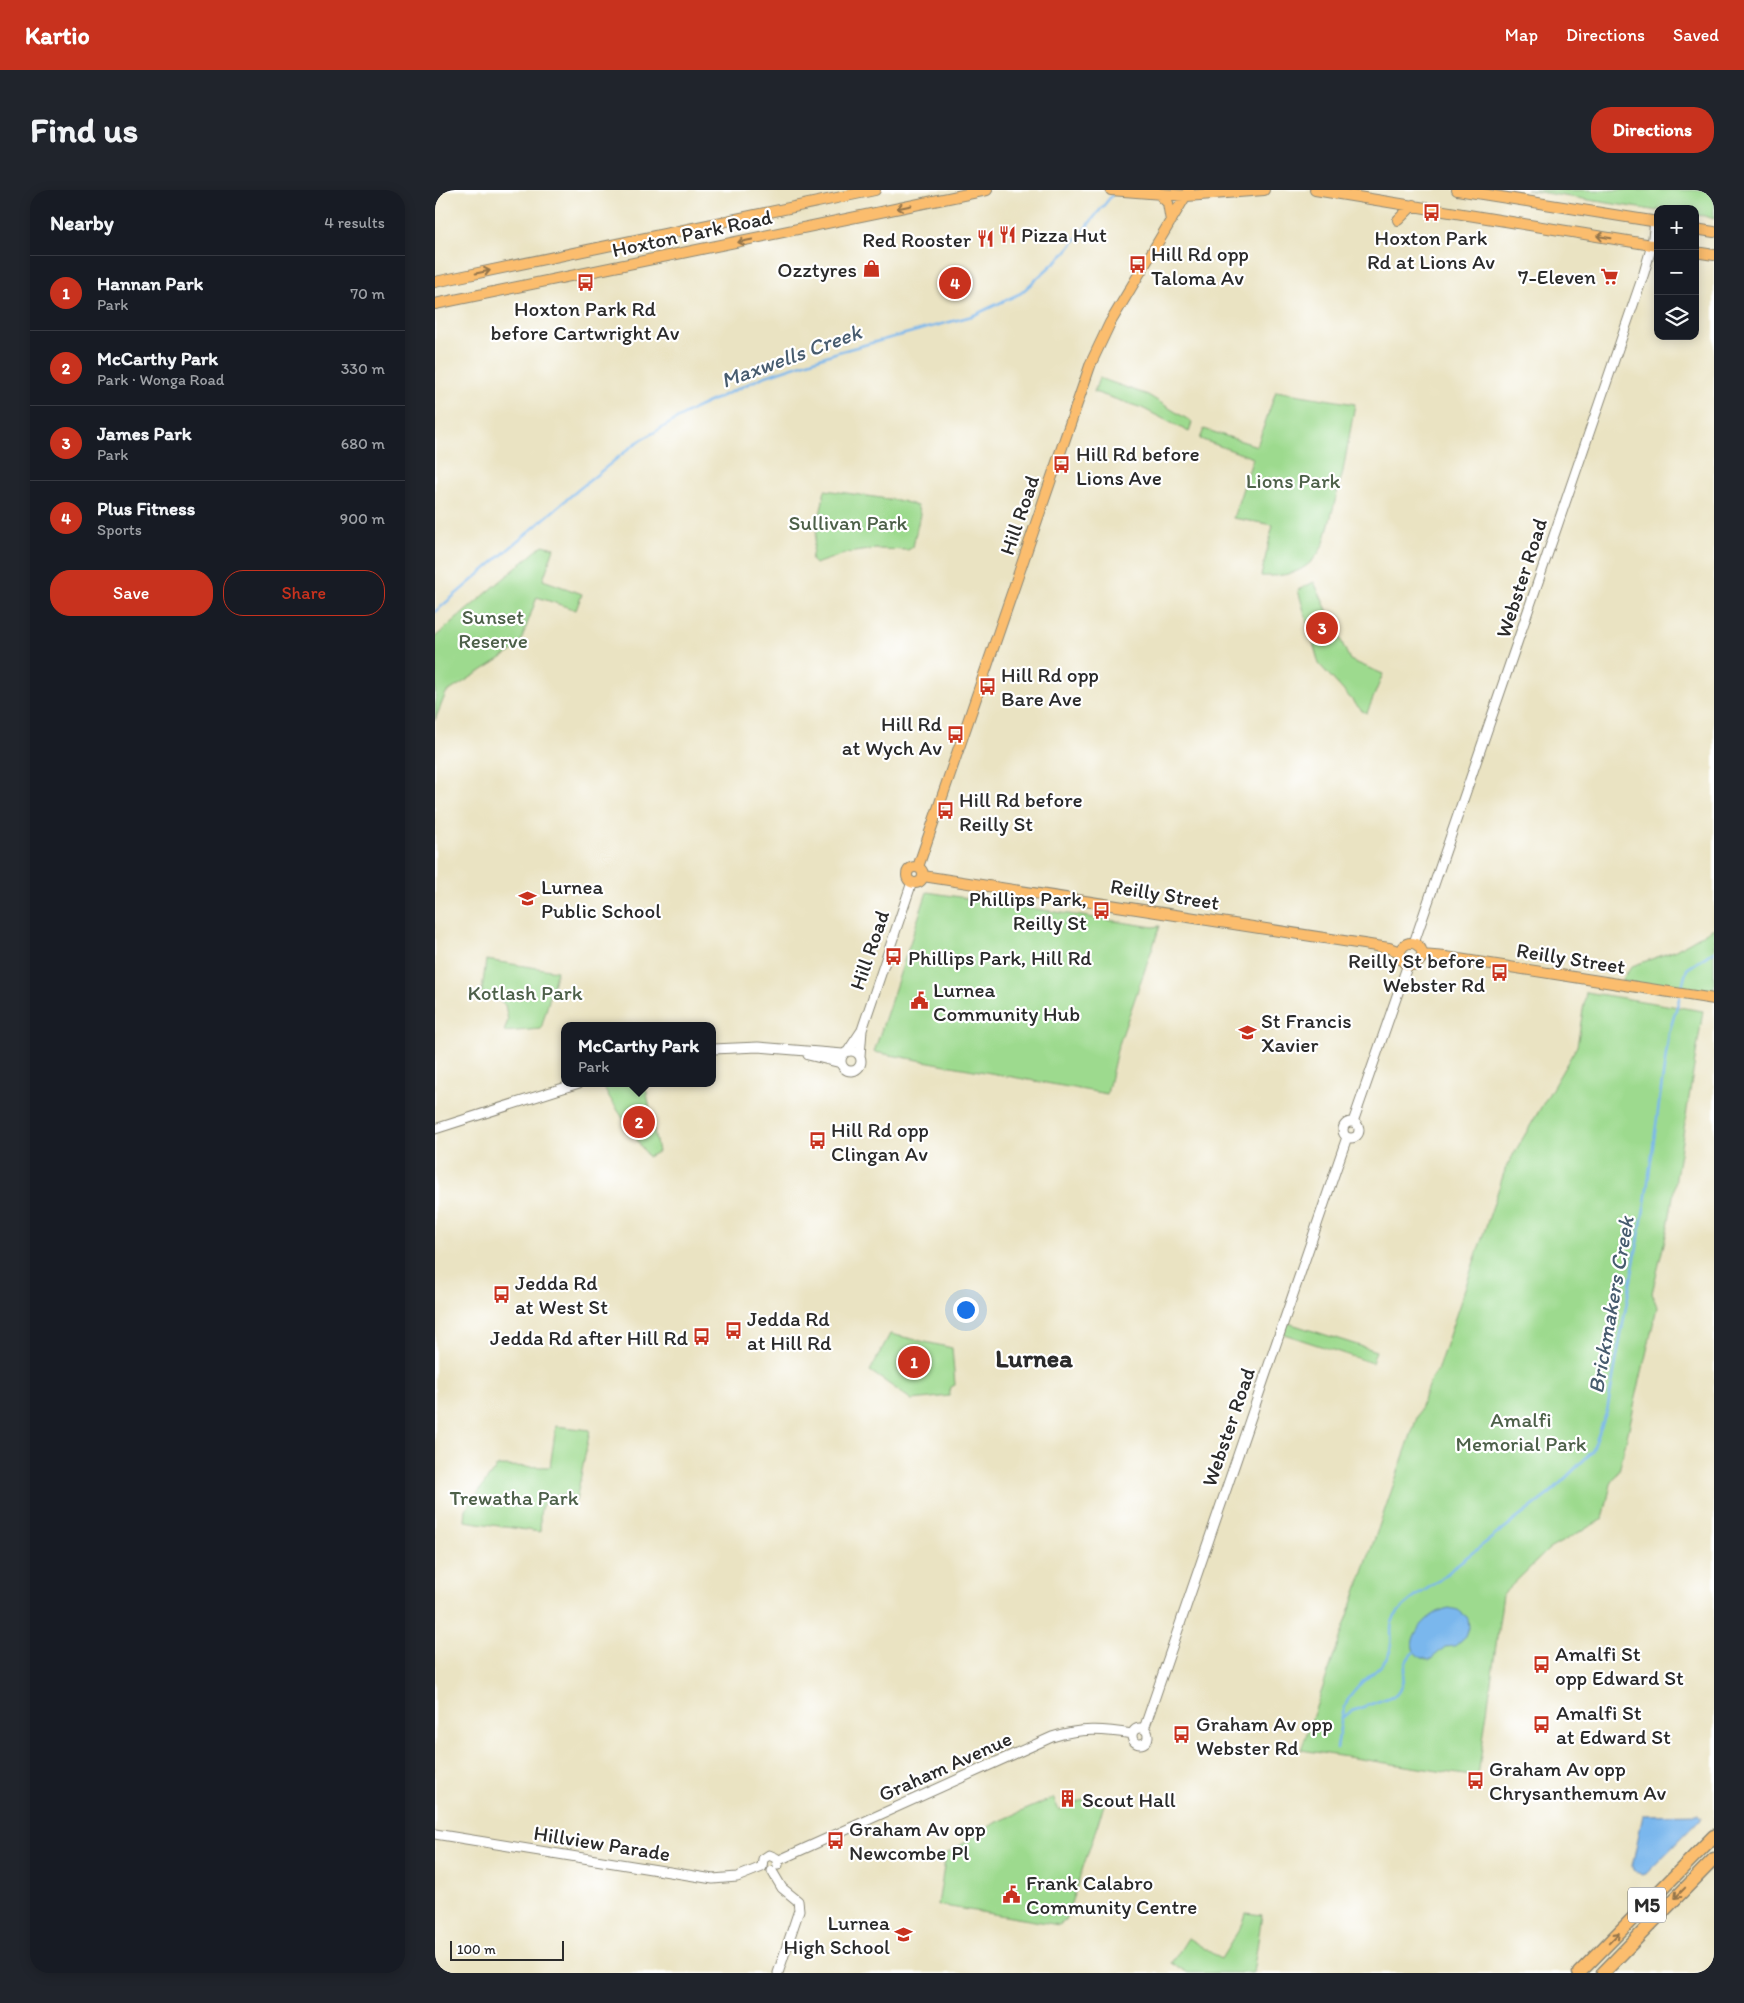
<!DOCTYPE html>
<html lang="en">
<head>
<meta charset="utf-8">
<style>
	body { margin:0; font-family:Itim,sans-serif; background:#20242c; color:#f1f3f6 }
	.controls { position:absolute; right:15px; top:15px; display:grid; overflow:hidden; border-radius:10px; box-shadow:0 2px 12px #0003 }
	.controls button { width:45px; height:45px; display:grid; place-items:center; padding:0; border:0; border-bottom:1px solid #363941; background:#171b24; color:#f1f3f6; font:25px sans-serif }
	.scale { position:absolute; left:15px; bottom:12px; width:114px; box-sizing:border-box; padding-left:5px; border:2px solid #2b2b2b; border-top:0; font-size:14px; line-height:18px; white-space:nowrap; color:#2b2b2b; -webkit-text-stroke:4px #fff; paint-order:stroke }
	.you { position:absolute; left:530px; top:1119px; width:18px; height:18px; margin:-12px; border:4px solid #fff; border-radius:50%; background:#1a73e8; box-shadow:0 0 0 8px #1a73e833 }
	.badge { display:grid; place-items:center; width:32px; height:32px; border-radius:50%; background:#c8321e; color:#fff; font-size:16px; font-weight:700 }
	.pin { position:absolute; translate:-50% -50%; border:2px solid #fff; box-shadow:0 1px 5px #0006 }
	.popup { position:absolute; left:126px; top:832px; width:155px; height:65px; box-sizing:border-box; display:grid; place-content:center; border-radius:10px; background:#171b24; filter:drop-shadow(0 1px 4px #0005); font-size:16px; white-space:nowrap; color:#9ea1a6 }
	.popup b { font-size:19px; color:#f1f3f6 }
	.popup::after { content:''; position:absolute; left:50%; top:100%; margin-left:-10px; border:10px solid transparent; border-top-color:#171b24 }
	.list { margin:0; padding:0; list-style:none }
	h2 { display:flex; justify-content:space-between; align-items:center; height:65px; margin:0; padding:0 20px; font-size:21px }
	h2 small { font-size:16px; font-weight:400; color:#9ea1a6 }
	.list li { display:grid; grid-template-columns:32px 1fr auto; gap:15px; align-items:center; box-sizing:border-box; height:75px; padding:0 20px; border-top:1px solid #363941 }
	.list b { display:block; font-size:19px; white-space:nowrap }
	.list p { margin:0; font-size:16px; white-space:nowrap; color:#9ea1a6 }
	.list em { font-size:16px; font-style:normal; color:#9ea1a6 }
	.actions { display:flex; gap:10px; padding:15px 20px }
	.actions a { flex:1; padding:11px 0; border:1px solid #c8321e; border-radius:20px; text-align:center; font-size:18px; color:#c8321e }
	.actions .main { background:#c8321e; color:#fff }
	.icon { flex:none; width:28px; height:28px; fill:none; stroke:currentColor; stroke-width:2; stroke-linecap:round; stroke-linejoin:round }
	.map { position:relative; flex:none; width:1279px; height:1783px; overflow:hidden; border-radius:20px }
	header { display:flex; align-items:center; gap:30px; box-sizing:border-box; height:70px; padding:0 25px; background:#c8321e; color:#fff }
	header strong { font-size:24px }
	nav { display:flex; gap:28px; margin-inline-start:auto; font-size:18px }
	.intro { display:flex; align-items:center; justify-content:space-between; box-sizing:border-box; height:120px; padding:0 30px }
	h1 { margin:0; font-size:35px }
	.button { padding:12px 22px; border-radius:20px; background:#c8321e; color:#fff; font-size:18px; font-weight:700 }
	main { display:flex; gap:30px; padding:0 30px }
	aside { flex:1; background:#171b24; border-radius:20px; box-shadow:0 2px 12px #0003 }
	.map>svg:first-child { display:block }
	.green { fill:#9dda8e; stroke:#64825c }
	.water { fill:#7ab7ed; stroke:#52718c }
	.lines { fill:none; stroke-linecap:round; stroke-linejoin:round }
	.stream { stroke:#7ab7ed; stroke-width:2.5 }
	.minor-casing { stroke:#8a8776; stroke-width:11 }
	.major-casing { stroke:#8a8776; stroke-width:12 }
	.highway-casing { stroke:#8a8776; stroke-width:15 }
	.minor { stroke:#fff; stroke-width:9 }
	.major { stroke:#fbbd6e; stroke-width:10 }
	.highway { stroke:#fbbd6e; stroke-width:12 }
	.oneway { stroke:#93744c }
	.labels { text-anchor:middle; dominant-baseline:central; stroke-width:4.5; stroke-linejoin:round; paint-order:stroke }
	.shield { fill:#fff; stroke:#6b6b6b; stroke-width:1 }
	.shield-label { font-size:20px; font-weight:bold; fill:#2b2b2b }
	.street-label { font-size:21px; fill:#2b2b2b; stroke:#fff }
	.poi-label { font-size:21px; fill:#2b2b2b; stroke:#fff; text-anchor:start }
	.park-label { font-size:21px; fill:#4d6049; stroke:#fff }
	.water-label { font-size:22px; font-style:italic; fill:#475c6f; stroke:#fff }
	.district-label { font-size:26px; font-weight:bold; fill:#2b2b2b; stroke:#fff }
</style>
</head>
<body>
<header>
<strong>Kartio</strong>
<nav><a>Map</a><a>Directions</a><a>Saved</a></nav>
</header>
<div class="intro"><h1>Find us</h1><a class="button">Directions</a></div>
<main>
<aside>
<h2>Nearby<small>4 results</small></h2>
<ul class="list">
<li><span class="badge">1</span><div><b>Hannan Park</b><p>Park</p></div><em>70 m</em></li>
<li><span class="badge">2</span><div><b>McCarthy Park</b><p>Park · Wonga Road</p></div><em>330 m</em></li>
<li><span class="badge">3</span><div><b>James Park</b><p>Park</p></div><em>680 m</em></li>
<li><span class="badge">4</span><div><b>Plus Fitness</b><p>Sports</p></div><em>900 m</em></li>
</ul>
<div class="actions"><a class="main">Save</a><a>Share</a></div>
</aside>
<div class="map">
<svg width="1279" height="1783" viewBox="0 0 1279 1783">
	<rect width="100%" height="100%" fill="#fff"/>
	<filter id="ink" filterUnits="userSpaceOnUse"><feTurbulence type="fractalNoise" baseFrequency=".02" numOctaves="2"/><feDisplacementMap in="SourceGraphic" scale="10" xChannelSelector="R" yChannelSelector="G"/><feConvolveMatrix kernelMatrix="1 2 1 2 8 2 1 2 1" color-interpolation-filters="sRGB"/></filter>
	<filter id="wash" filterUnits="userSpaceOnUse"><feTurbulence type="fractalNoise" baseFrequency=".0096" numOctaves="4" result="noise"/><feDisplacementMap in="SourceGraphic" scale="20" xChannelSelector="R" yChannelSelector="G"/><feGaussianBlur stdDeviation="1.12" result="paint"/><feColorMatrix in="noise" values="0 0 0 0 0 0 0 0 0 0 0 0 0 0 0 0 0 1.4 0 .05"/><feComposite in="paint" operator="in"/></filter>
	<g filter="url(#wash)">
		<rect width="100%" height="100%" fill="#eae3c2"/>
		<!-- green -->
		<path class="green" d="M 1091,0 L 1279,0 L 1279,29 L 1270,26 L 1260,25 L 1260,19 L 1223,19 L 1223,21 Z
			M 664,188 L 713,205 L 757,232 L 754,242 L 707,218 L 659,202 Z
			M 841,201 L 920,214 L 908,281 L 889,353 C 876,381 855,387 826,386 L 838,335 L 798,328 L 818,268 L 765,249 L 769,239 L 822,256 Z
			M 390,300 L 467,311 L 482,316 L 485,324 L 478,357 L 473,360 L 441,359 L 412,363 L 380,374 L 376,370 Z
			M 108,355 L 119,358 L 108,390 L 147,404 L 141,420 L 102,407 L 84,457 L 11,503 L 0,530 L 0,447 Z
			M 879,392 L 915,470 L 948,484 L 932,523 L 927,521 L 884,474 L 863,400 Z
			M 492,702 L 718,737 L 725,736 L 682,860 L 672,904 L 439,862 Z
			M 1279,738 L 1279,807 L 1186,791 L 1197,776 L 1239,761 Z
			M 51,770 L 122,781 L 106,839 L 69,842 L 73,830 L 70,815 L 60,807 L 46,808 Z
			M 1151,802 L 1268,821 L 1233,1037 L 1217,1103 L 1222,1117 L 1184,1281 L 1176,1294 L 1168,1329 L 1114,1359 L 1068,1404 L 1043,1587 L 866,1560 L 994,1193 L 1002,1181 L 1071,977 L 1142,856 Z
			M 168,893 L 210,893 L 223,962 L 213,967 L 171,902 Z
			M 850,1132 L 941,1161 L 937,1173 L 846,1143 Z
			M 455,1144 L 517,1158 L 520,1195 L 516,1197 L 514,1206 L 477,1210 L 435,1181 Z
			M 121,1236 L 155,1240 L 141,1311 C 130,1301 111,1303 106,1319 C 104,1327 106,1334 105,1342 L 30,1331 L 31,1319 L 62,1276 L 115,1277 Z
			M 654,1607 L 671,1609 L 630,1731 L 624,1735 L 503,1715 L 511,1664 L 560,1633 L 618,1608 L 624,1620 Z
			M 811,1723 L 827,1725 L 818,1783 L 753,1783 L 737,1773 L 753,1748 L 786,1769 L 808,1733 Z"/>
		<!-- water -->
		<path class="water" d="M 1014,1418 L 1023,1420 L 1033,1428 L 1034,1438 L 1031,1446 L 1020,1456 L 1010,1457 L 995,1470 C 958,1464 987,1423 1014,1418 Z
			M 1263,1624 L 1266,1628 L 1211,1684 L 1207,1685 L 1198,1680 L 1197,1676 L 1208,1625 Z"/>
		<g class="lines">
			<!-- stream -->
			<path class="stream" d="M 0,422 L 138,304 L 201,253 L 259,219 L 328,187 L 403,162 L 537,126 L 586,103 L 631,62 L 678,4
				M 1246,800 L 1252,779 L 1279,761
				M 908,1527 L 917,1521 L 961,1505 C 973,1492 964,1473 979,1462
				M 902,1558 C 905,1541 906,1521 915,1506 C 925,1489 949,1480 955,1461 C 960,1442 949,1437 966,1419 C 982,1402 1005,1394 1020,1376 L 1114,1304 L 1157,1262 L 1172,1221 L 1210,1013 L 1234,843 L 1245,806"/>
		</g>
	</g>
	<g filter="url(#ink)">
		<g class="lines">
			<defs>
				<path id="minor" d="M 979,753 L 1209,83 L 1217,55 L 1220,32
					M 278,859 L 323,857 L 408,864
					M406 871a10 10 0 1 1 20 0a10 10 0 1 1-20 0Z
					M 413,861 L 427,840 L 477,692
					M 373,865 L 406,873
					M 425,866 L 427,840
					M908 940a8 8 0 1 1 16 0a8 8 0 1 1-16 0Z
					M 918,932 L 973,774
					M 0,939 L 144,893
					M697 1546a8 8 0 1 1 16 0a8 8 0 1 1-16 0Z
					M 709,1539 L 912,947
					M 0,1644 L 278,1689 L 302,1687 L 327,1677
					M 342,1671 L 617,1547 C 645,1538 668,1539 697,1544
					M 327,1677 L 328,1669 L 334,1665 L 341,1668 L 343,1675
					M 337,1681 L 347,1698 L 363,1711 L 364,1720 L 343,1783"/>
				<path id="major" d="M 676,0 L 752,6 L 829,0
					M 880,0 L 1223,56
					M 1022,0 L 1223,32
					M 723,3 L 733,13 L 736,31
					M 963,30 L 978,15
					M 1260,39 L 1279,42
					M 1260,62 L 1279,65
					M 0,92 L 440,0
					M 0,114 L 552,0
					M 483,677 L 656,173 L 675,133 L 754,0
					M472 685a8 8 0 1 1 16 0a8 8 0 1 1-16 0Z
					M 488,686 L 954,758 L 965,762
					M965 764a11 11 0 1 1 22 0a11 11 0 1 1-22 0Z
					M 987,765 L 1011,767 L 1279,809"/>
				<path id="highway" d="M 1144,1783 L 1279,1646
					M 1168,1783 L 1279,1669"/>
			</defs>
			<!-- minor casing -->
			<use href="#minor" class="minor-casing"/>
			<!-- major casing -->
			<use href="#major" class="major-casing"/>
			<!-- highway casing -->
			<use href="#highway" class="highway-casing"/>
			<!-- minor -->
			<use href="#minor" class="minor"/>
			<!-- major -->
			<use href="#major" class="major"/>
			<!-- highway -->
			<use href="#highway" class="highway"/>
		</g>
		<!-- one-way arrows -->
		<defs><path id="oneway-shaft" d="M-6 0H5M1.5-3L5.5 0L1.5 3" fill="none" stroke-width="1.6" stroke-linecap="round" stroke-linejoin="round" transform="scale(1.25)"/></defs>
		<g class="oneway">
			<use href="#oneway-shaft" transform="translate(469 17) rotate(168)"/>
			<use href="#oneway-shaft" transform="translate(1169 47) rotate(-171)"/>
			<use href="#oneway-shaft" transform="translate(310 51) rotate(168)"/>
			<use href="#oneway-shaft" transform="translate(48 82) rotate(-12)"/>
			<use href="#oneway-shaft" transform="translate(1245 1703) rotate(134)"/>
			<use href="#oneway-shaft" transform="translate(1179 1748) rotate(-46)"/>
		</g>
	</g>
	<!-- icons -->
	<defs>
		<symbol id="bus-bare" viewBox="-9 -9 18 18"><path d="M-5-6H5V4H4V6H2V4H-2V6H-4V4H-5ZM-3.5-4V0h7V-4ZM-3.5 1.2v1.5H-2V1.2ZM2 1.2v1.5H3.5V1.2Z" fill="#c8321e" stroke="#fff" stroke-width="2.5" paint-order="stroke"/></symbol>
		<symbol id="restaurant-bare" viewBox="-9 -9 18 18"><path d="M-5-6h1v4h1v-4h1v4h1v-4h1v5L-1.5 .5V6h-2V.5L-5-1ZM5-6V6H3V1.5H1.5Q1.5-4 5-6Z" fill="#c8321e" stroke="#fff" stroke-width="2.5" paint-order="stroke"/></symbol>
		<symbol id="shop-bare" viewBox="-9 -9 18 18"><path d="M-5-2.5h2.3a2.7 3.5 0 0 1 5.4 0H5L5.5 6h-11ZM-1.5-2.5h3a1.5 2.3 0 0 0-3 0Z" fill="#c8321e" stroke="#fff" stroke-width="2.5" paint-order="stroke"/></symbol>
		<symbol id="supermarket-bare" viewBox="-9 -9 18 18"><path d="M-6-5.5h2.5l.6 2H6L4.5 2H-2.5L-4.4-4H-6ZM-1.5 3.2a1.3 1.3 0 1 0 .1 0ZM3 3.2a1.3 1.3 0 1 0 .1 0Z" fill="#c8321e" stroke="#fff" stroke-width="2.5" paint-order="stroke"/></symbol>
		<symbol id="school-bare" viewBox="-9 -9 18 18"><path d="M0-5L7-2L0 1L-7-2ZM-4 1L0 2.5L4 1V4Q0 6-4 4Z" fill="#c8321e" stroke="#fff" stroke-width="2.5" paint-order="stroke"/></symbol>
		<symbol id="civic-bare" viewBox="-9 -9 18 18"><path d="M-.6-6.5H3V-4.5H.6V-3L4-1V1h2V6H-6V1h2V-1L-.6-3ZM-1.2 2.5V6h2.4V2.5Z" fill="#c8321e" stroke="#fff" stroke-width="2.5" paint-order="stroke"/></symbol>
		<symbol id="building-bare" viewBox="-9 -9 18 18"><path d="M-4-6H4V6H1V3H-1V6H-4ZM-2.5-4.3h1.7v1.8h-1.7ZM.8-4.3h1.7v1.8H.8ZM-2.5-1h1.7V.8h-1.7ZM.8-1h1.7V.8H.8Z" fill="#c8321e" stroke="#fff" stroke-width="2.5" paint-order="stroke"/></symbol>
	</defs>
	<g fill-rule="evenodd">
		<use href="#bus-bare" x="984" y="10" width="25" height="25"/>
		<use href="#restaurant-bare" x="560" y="32" width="25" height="25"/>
		<use href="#restaurant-bare" x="538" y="36" width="25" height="25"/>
		<use href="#bus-bare" x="690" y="62" width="25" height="25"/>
		<use href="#shop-bare" x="424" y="66" width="25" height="25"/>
		<use href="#supermarket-bare" x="1162" y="74" width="25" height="25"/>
		<use href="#bus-bare" x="138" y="80" width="25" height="25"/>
		<use href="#bus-bare" x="614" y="262" width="25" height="25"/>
		<use href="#bus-bare" x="540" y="484" width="25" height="25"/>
		<use href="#bus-bare" x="508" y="532" width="25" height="25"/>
		<use href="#bus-bare" x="498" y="608" width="25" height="25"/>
		<use href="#school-bare" x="80" y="696" width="25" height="25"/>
		<use href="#bus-bare" x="654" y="708" width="25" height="25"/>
		<use href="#bus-bare" x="446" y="754" width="25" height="25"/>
		<use href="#bus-bare" x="1052" y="770" width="25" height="25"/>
		<use href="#civic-bare" x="472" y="798" width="25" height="25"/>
		<use href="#school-bare" x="800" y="830" width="25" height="25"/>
		<use href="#bus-bare" x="370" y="938" width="25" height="25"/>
		<use href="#bus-bare" x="54" y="1092" width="25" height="25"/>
		<use href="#bus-bare" x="286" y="1128" width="25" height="25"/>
		<use href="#bus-bare" x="254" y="1134" width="25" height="25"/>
		<use href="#bus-bare" x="1094" y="1462" width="25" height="25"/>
		<use href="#bus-bare" x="1094" y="1522" width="25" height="25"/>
		<use href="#bus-bare" x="734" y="1532" width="25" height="25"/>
		<use href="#bus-bare" x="1028" y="1578" width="25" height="25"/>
		<use href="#building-bare" x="620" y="1596" width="25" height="25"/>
		<use href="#bus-bare" x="388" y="1638" width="25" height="25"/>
		<use href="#civic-bare" x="564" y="1692" width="25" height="25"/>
		<use href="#school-bare" x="456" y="1732" width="25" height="25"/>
	</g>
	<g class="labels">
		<!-- shield labels -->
		<rect class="shield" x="1193" y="1697.5" width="38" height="35" rx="4"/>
		<g class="shield-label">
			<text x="1212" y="1715">M5</text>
		</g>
		<!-- street labels -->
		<g class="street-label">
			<text transform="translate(257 43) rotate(-12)">Hoxton Park Road</text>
			<text transform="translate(584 325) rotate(-71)">Hill Road</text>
			<text transform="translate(1086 388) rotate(-72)">Webster Road</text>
			<text transform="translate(730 704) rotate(9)">Reilly Street</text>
			<text transform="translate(434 760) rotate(-71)">Hill Road</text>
			<text transform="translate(1136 768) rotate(9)">Reilly Street</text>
			<text transform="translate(793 1237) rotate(-71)">Webster Road</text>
			<text transform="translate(510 1576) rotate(-24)">Graham Avenue</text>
			<text transform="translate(167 1653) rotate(9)">Hillview Parade</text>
		</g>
		<!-- poi labels -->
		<g class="poi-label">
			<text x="586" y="44">Pizza Hut</text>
			<text x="996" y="47" text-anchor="middle">Hoxton Park<tspan x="996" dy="24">Rd at Lions Av</tspan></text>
			<text x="536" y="49" text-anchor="end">Red Rooster</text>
			<text x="716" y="63">Hill Rd opp<tspan x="716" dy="24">Taloma Av</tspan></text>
			<text x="422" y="79" text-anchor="end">Ozztyres</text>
			<text x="1161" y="86" text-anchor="end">7-Eleven</text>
			<text x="150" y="118" text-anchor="middle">Hoxton Park Rd<tspan x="150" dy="24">before Cartwright Av</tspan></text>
			<text x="641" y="263">Hill Rd before<tspan x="641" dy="24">Lions Ave</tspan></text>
			<text x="566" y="484">Hill Rd opp<tspan x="566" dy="24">Bare Ave</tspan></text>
			<text x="507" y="533" text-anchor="end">Hill Rd<tspan x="507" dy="24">at Wych Av</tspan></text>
			<text x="524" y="609">Hill Rd before<tspan x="524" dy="24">Reilly St</tspan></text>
			<text x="106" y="696">Lurnea<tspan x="106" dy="24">Public School</tspan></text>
			<text x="652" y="708" text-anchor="end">Phillips Park,<tspan x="652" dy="24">Reilly St</tspan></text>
			<text x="473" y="767">Phillips Park, Hill Rd</text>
			<text x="1050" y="770" text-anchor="end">Reilly St before<tspan x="1050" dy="24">Webster Rd</tspan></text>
			<text x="498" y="799">Lurnea<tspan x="498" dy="24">Community Hub</tspan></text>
			<text x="826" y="830">St Francis<tspan x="826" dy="24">Xavier</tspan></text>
			<text x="396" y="939">Hill Rd opp<tspan x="396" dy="24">Clingan Av</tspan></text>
			<text x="80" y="1092">Jedda Rd<tspan x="80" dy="24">at West St</tspan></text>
			<text x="312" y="1128">Jedda Rd<tspan x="312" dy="24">at Hill Rd</tspan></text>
			<text x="253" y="1147" text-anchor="end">Jedda Rd after Hill Rd</text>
			<text x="1120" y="1463">Amalfi St<tspan x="1120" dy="24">opp Edward St</tspan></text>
			<text x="1121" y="1522">Amalfi St<tspan x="1121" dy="24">at Edward St</tspan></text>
			<text x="761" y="1533">Graham Av opp<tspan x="761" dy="24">Webster Rd</tspan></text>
			<text x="1054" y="1578">Graham Av opp<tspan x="1054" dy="24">Chrysanthemum Av</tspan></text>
			<text x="647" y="1609">Scout Hall</text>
			<text x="414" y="1638">Graham Av opp<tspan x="414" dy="24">Newcombe Pl</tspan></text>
			<text x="591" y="1692">Frank Calabro<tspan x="591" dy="24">Community Centre</tspan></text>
			<text x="455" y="1732" text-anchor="end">Lurnea<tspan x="455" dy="24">High School</tspan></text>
		</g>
		<!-- park labels -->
		<g class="park-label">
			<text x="858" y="290">Lions Park</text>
			<text x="413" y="332">Sullivan Park</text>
			<text x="58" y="426">Sunset<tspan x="58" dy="24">Reserve</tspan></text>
			<text x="90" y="802">Kotlash Park</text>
			<text x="1086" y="1229">Amalfi<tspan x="1086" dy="24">Memorial Park</tspan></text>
			<text x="79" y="1307">Trewatha Park</text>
		</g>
		<!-- water labels -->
		<g class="water-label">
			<text transform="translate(356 166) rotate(-20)">Maxwells Creek</text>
			<text transform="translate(1176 1115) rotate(-80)">Brickmakers Creek</text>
		</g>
		<!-- district labels -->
		<g class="district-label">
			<text x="599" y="1168">Lurnea</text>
		</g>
	</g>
</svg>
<div class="controls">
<button>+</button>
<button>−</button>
<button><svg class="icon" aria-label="layers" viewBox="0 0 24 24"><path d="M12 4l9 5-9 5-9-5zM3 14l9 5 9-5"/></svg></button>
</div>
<div class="scale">100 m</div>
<div class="you"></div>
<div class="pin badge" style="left:479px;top:1172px">1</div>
<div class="pin badge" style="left:204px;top:932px">2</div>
<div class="popup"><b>McCarthy Park</b>Park</div>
<div class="pin badge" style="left:887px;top:438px">3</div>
<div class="pin badge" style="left:520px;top:93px">4</div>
</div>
</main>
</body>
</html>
